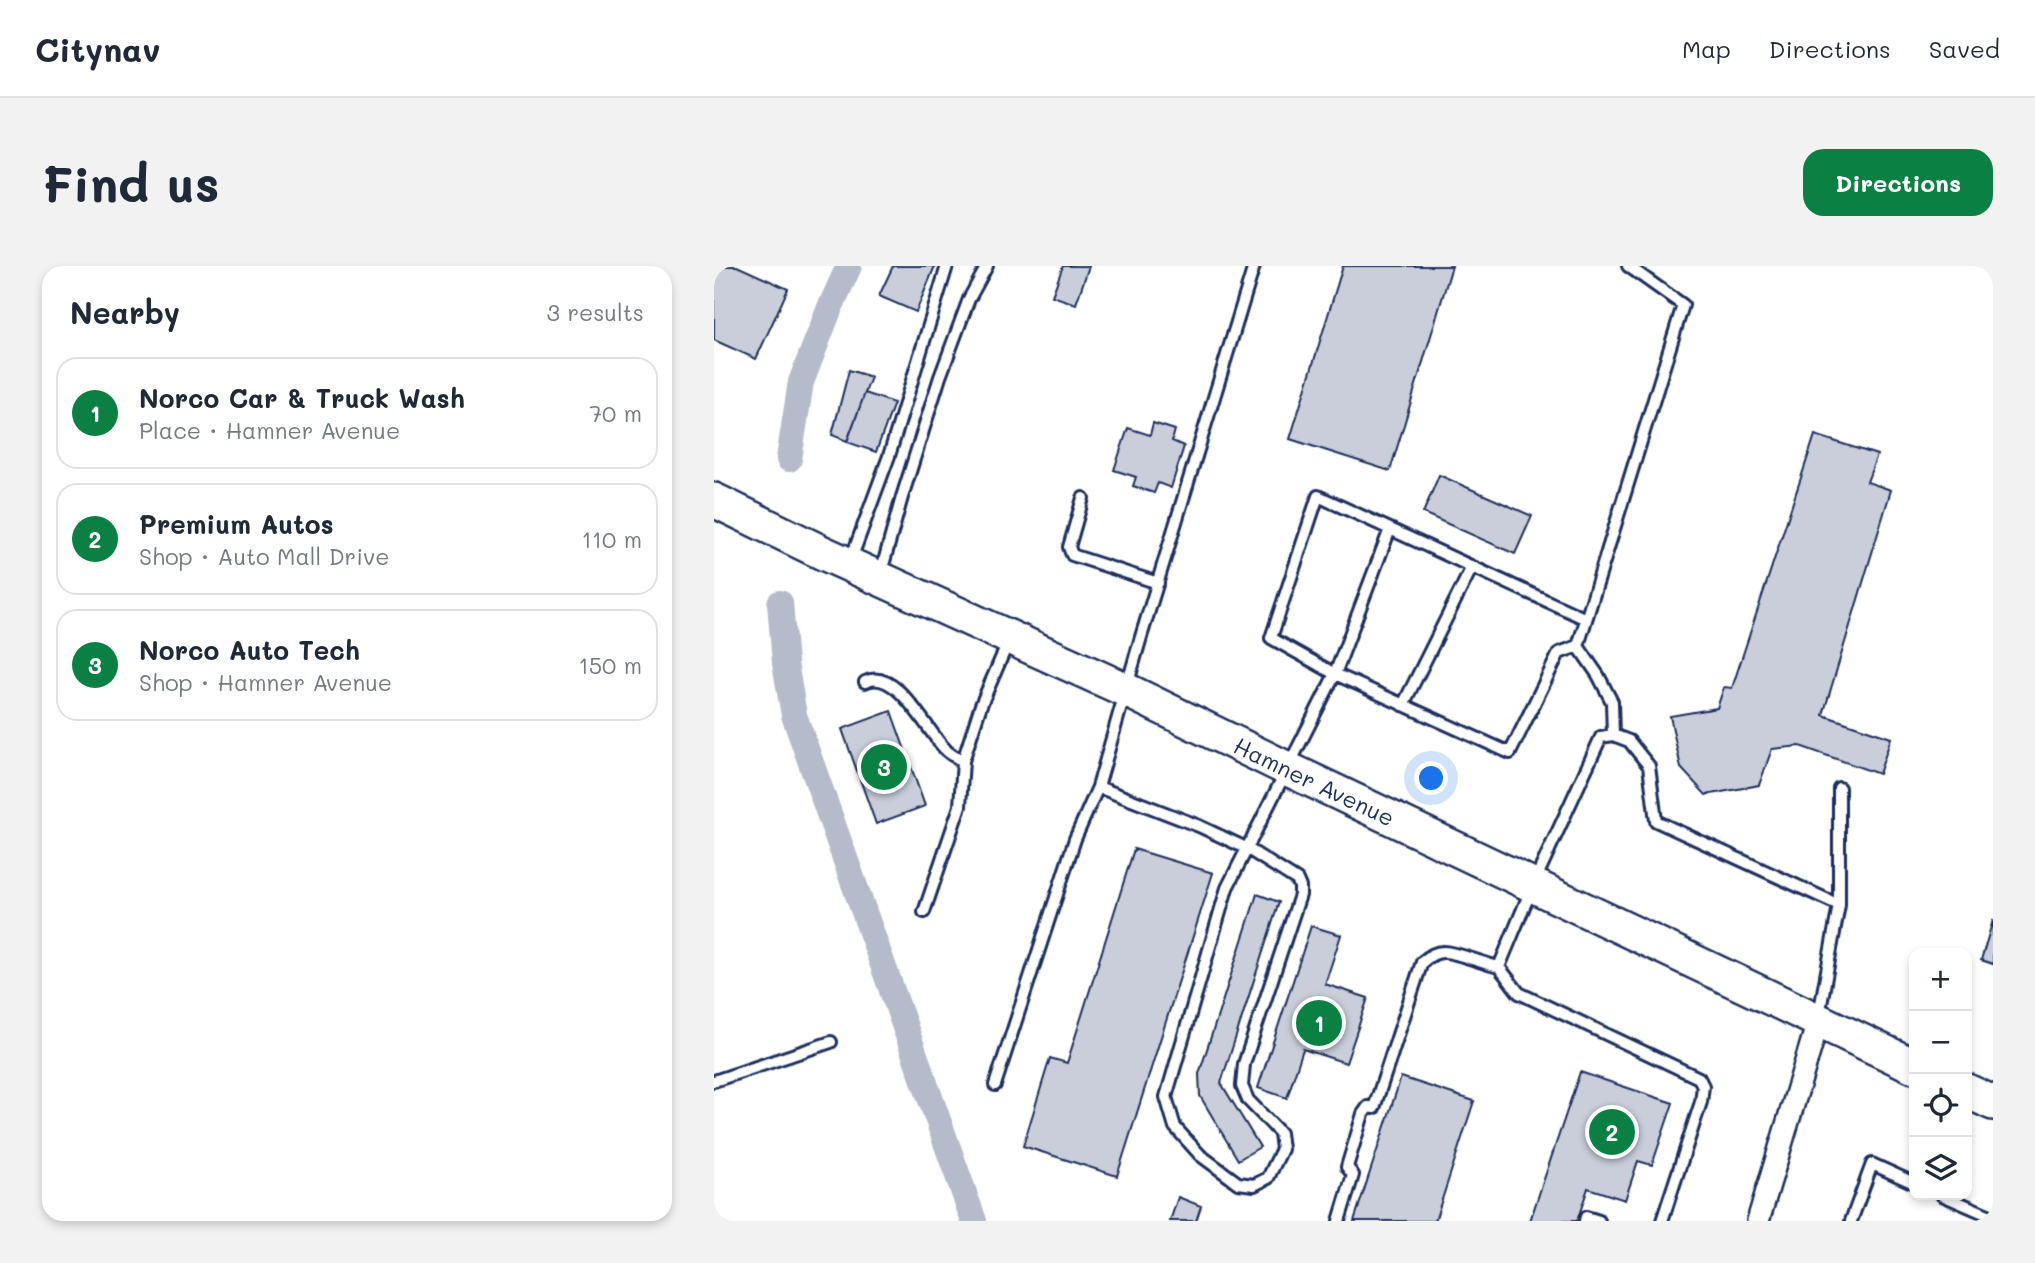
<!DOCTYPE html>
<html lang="en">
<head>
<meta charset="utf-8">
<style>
	body { margin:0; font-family:Mali,sans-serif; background:#f2f2f3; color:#1f2937 }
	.controls { position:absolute; right:21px; bottom:21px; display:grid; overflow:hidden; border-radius:14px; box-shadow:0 4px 10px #0003 }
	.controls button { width:63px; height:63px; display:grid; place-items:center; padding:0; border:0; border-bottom:2px solid #e0e1e3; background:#fff; color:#1f2937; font:35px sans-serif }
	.you { position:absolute; left:718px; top:513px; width:24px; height:24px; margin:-18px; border:5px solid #fff; border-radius:50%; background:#1a73e8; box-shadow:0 0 0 10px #1a73e833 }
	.badge { display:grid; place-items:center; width:46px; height:46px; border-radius:50%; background:#0b8043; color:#fff; font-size:23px; font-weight:700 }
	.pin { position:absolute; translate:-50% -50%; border:4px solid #fff; box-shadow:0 2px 7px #0006 }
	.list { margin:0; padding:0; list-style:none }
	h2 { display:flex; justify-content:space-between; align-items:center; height:91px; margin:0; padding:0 28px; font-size:30px }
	h2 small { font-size:23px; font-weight:400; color:#747a83 }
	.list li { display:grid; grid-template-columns:46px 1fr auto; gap:21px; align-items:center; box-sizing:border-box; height:112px; margin:0 14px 14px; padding:0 14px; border:2px solid #e0e1e3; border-radius:21px }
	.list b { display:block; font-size:26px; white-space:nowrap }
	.list p { margin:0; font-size:23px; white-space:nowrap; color:#747a83 }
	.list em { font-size:23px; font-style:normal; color:#747a83 }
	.icon { flex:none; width:38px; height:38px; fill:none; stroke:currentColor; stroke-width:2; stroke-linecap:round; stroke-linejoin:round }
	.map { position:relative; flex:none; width:1279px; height:955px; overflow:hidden; border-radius:21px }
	header { display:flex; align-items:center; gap:42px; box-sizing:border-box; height:98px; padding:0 35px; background:#fff; border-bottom:2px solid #e0e1e3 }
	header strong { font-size:33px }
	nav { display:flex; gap:38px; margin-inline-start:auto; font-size:24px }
	.intro { display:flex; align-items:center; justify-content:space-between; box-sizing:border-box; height:168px; padding:0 42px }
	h1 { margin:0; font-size:49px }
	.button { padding:18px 32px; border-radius:21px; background:#0b8043; color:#fff; font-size:24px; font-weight:700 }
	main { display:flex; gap:42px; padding:0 42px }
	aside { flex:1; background:#fff; border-radius:21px; box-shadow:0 4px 10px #0003 }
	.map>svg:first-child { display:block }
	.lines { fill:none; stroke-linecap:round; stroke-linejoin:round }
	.canal { stroke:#b5bbca; stroke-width:26 }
	.building { fill:#caceda; stroke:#1b2f5e; stroke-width:2 }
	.lane-casing { stroke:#1b2f5e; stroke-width:16 }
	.street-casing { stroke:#1b2f5e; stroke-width:26 }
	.primary-casing { stroke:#1b2f5e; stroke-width:38 }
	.lane { stroke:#fff; stroke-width:10 }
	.street { stroke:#fff; stroke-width:21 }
	.primary { stroke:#fff; stroke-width:33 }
	.labels { text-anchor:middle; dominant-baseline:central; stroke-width:5; stroke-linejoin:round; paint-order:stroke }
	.street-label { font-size:23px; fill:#1b2f5e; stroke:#fff }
</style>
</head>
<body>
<header>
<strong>Citynav</strong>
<nav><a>Map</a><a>Directions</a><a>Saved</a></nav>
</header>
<div class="intro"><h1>Find us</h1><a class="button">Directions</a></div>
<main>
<aside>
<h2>Nearby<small>3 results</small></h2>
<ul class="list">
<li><span class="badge">1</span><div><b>Norco Car &amp; Truck Wash</b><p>Place · Hamner Avenue</p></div><em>70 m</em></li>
<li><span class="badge">2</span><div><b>Premium Autos</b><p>Shop · Auto Mall Drive</p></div><em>110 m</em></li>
<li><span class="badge">3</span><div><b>Norco Auto Tech</b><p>Shop · Hamner Avenue</p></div><em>150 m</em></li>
</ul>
</aside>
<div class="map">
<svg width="1279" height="955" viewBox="0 0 1279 955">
	<rect width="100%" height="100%" fill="#fff"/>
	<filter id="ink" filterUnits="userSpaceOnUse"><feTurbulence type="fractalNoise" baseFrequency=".0143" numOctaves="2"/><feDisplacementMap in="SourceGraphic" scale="14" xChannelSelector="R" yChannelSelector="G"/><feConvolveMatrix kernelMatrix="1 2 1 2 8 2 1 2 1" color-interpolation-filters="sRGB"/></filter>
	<g filter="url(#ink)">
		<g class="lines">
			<!-- canal -->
			<path class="canal" d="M 75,193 L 87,116 L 115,44 L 135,0
				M 66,337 L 71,397 L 80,449 L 260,955"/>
		</g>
		<!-- building -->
		<path class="building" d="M 0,0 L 23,0 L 74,23 L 42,93 L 0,74 Z
			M 179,0 L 221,0 L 202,46 L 165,30 Z
			M 349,0 L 375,0 L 362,38 L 338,30 Z
			M 629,0 L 738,0 L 676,205 L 576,173 Z
			M 135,104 L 157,111 L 133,175 L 118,169 Z
			M 151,127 L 180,137 L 162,186 L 133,176 Z
			M 439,157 L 461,164 L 458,175 L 470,180 L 457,222 L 444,217 L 440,227 L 419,220 L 422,211 L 400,204 L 414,162 L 436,169 Z
			M 1101,169 L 1163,189 L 1153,216 L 1177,224 L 1109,449 L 1177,472 L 1165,508 L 1086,480 L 1058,483 L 1045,519 L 992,529 L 967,502 L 956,450 L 1003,442 L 1010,421 L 1018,422 Z
			M 725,209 L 818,250 L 801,288 L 709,247 Z
			M 177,445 L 211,540 L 162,558 L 128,463 Z
			M 420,583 L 499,607 L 403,910 L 309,880 L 336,792 L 353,797 Z
			M 543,628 L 565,636 L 507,817 L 546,881 L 524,894 L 486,830 L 485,808 Z
			M 1279,654 L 1279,698 L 1267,694 Z
			M 597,660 L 627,669 L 611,718 L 654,732 L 632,797 L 589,783 L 573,832 L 544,822 Z
			M 866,806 L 959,837 L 938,899 L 924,895 L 911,934 L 874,922 L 863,955 L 816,955 Z
			M 687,811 L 760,835 L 721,955 L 640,955 Z
			M 464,931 L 487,940 L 482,955 L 456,955 Z"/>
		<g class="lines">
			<defs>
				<path id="lane" d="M 369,232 L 355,281 L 358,289 L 444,317
					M 676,263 L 621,408 L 796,487 L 845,387 L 864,380
					M 136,296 L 175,190 L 233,0
					M 166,310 L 188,231 L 226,111 L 255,33 L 273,0
					M 151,416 C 182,400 213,465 231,483 C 235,488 243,492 249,495
					M 689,439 L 758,301
					M 899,469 L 898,436 L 884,409 L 864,380 L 969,39 L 914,0
					M 384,521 L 485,560 L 534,583 L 583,614 L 586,621 L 586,629 L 530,798 L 528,820 L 534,834 L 566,867 L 568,883 L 554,912 L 540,919 L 524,917 L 486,889 L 461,861 L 452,831 L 513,622 L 621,408 L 557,372 L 604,230 L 872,353
					M 1125,639 L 1125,522
					M 210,646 L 246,540 L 249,495 L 267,439 L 295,374
					M 785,701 L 819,619 L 887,471 L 899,469 L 915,475 L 935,500 L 942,555 L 1125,639 L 1105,749
					M 0,815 L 117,776
					M 281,819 L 361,573 L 384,521 L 427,371 L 540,0
					M 1228,929 L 1279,951
					M 625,955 L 639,909 L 633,901 L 649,848 L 654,841 L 660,842 L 708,696 C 715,691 720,686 729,686 C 740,685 770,698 785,701 L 805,727 L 985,812 L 989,820 L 987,836 L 948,955
					M 871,955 L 872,951 L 885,955
					M 1137,955 L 1158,898 L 1200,917"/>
				<path id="street" d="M 1044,955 L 1104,756"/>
				<g id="primary">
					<path id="s1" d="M 0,234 L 107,286 L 412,424 L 574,503 L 1200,800"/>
					<path d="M 1253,825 L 1279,837"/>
				</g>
			</defs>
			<!-- lane casing -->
			<use href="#lane" class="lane-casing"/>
			<!-- street casing -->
			<use href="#street" class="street-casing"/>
			<!-- primary casing -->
			<use href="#primary" class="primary-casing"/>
			<!-- lane -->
			<use href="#lane" class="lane"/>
			<!-- street -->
			<use href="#street" class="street"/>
			<!-- primary -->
			<use href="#primary" class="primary"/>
		</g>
	</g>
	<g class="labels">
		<!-- street labels -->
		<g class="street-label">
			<text stroke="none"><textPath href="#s1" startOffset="663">Hamner Avenue</textPath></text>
		</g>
	</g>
</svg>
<div class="controls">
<button>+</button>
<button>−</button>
<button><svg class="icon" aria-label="locate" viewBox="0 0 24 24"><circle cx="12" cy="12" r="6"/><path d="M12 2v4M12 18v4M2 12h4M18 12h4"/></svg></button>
<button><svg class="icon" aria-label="layers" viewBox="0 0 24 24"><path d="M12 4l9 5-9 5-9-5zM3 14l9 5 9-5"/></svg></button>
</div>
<div class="you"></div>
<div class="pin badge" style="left:605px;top:757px">1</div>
<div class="pin badge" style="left:898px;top:866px">2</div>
<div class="pin badge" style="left:170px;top:501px">3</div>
</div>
</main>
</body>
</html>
